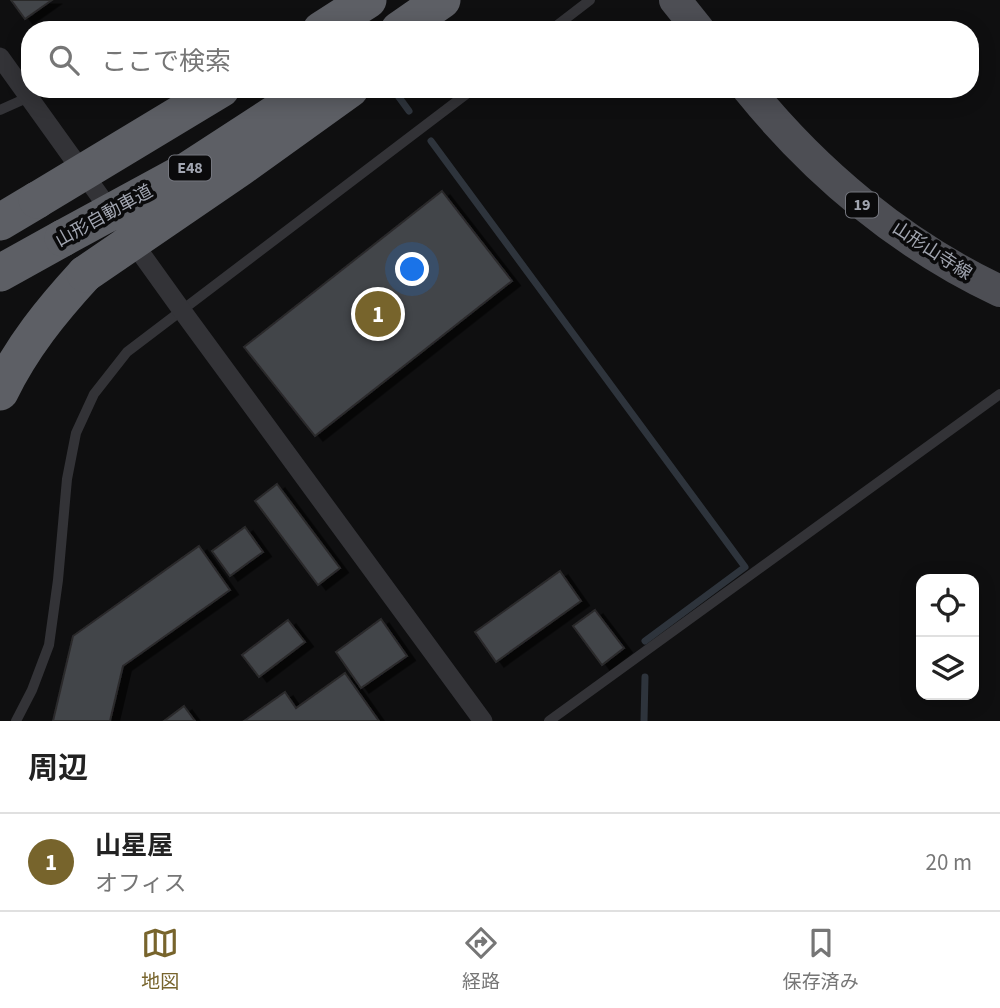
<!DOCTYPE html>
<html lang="ja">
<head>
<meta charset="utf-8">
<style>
	body { margin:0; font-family:"Source Sans 3","Noto Sans JP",sans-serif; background:#f6f6f6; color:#222 }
	.controls { position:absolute; right:21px; bottom:21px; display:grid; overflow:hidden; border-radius:14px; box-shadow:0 4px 18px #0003 }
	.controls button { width:63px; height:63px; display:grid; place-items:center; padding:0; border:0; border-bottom:2px solid #e0e0e0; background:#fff; color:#222; font:35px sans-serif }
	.you { position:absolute; left:413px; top:270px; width:24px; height:24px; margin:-18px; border:5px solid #fff; border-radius:50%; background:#1a73e8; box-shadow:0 0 0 10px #1a73e833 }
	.badge { display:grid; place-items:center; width:46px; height:46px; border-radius:50%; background:#77642c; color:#fff; font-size:23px; font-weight:700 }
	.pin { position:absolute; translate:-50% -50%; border:4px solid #fff; box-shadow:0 2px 7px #0006 }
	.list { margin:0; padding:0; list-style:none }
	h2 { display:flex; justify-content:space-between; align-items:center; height:91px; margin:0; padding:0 28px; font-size:30px }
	h2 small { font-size:23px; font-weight:400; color:#767676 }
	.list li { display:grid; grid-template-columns:46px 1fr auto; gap:21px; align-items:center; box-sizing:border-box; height:98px; padding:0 28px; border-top:2px solid #e0e0e0 }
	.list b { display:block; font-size:26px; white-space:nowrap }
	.list p { margin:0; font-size:23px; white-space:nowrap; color:#767676 }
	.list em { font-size:23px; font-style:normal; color:#767676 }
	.icon { flex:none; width:38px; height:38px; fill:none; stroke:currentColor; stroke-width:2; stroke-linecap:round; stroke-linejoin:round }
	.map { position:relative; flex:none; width:1000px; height:721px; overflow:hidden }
	.search { position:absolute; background:#fff; box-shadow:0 4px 18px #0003; left:21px; right:21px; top:21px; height:77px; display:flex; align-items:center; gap:18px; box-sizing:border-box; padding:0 24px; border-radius:28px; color:#767676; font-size:26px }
	.sheet { height:189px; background:#fff }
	nav { display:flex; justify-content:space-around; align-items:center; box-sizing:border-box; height:98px; border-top:2px solid #e0e0e0; background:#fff; font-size:19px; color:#767676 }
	nav a { display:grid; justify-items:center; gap:4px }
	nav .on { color:#77642c }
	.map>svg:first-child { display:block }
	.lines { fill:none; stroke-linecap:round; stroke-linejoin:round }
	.stream { stroke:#2e343c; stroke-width:7 }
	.building { fill:#434448; stroke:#2a292c; stroke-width:2; filter:url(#shadow) }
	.lane { stroke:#333337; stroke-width:10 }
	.street { stroke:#333337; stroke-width:19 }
	.primary { stroke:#4d4e54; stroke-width:32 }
	.highway { stroke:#5d5f65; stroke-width:37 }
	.highway-bridge { stroke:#5d5f65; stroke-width:37 }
	.labels { text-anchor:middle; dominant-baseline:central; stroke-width:7; stroke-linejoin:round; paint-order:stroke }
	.shield { fill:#0a0a0b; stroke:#74767e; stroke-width:2 }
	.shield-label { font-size:16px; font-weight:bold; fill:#a1a5b0 }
	.street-label { font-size:18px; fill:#a1a5b0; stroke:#0a0a0b }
</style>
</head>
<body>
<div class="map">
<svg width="1000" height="721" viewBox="0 0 1000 721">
	<defs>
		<filter id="shadow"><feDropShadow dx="8" dy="4.5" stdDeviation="0" flood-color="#0009"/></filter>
	</defs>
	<rect width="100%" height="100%" fill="#0f0f10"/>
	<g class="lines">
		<!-- stream -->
		<path class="stream" d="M 393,89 L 409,111
			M 431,141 L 745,567 L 645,641
			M 644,721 L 645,677"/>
	</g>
	<!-- building -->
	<path class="building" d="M 11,0 L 52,0 L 25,19 Z
		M 442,191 L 512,281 L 315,436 L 244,347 Z
		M 277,484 L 340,568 L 318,585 L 255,501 Z
		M 245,527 L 263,552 L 230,576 L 212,551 Z
		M 199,546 L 230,590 L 123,666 L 110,721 L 53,721 L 73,636 Z
		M 560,571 L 581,601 L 496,662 L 475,632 Z
		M 595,610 L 624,648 L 602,665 L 573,626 Z
		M 381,619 L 407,656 L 361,688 L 336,652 Z
		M 288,620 L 305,642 L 259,677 L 242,655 Z
		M 345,673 L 379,721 L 244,721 L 285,692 L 296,708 Z
		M 184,706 L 195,721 L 164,721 Z"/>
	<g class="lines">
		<!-- lane -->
		<path class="lane" d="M 551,30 L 590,0
			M 0,110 L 29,97
			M 16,721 L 32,690 L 49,645 L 58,580 L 67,479 L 76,433 L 94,394 L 127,352 L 473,89
			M 549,721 L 1000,394"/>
		<!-- street -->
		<path class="street" d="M 0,57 L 183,312 L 483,721"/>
		<!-- primary -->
		<path class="primary" d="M 675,0 L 699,30
			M 748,89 C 816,173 902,245 1000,291"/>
		<!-- highway -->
		<path class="highway" d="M 321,30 L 368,0
			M 399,30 L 442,0
			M 0,222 L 37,200
			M 0,273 L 63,238
			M 0,392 C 22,347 51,311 85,274"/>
		<!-- highway-bridge -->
		<path class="highway-bridge" d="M 37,200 L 221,89
			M 63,238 L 188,170 L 291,103
			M 85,274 L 240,168 L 350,89"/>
	</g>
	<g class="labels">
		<!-- shield labels -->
		<g class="shield">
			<rect x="169" y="155.5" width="42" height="25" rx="5"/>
			<rect x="846" y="192.5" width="32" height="25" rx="5"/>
		</g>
		<g class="shield-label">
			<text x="190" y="168">E48</text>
			<text x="862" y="205">19</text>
		</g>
		<!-- street labels -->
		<g class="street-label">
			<text transform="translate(104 216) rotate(-29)">山形自動車道</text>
			<text transform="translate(932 251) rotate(33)">山形山寺線</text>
		</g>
	</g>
</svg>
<div class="controls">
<button><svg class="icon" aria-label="locate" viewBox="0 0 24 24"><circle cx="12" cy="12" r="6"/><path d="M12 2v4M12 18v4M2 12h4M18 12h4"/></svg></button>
<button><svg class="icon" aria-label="layers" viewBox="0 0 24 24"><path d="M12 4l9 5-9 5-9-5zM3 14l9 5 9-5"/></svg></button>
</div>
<div class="you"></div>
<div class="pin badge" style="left:378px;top:314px">1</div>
<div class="search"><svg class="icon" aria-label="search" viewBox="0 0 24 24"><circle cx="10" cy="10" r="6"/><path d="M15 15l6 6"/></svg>ここで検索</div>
</div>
<section class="sheet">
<h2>周辺<small></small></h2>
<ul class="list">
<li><span class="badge">1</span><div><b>山星屋</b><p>オフィス</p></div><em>20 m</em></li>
</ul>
</section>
<nav>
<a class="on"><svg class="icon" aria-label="map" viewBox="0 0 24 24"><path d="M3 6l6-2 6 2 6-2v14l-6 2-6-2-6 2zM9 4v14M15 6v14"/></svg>地図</a>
<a><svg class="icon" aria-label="directions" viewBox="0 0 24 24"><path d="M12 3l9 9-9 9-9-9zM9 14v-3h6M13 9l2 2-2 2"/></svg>経路</a>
<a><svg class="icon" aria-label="saved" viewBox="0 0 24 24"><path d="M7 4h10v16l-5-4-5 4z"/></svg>保存済み</a>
</nav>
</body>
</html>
